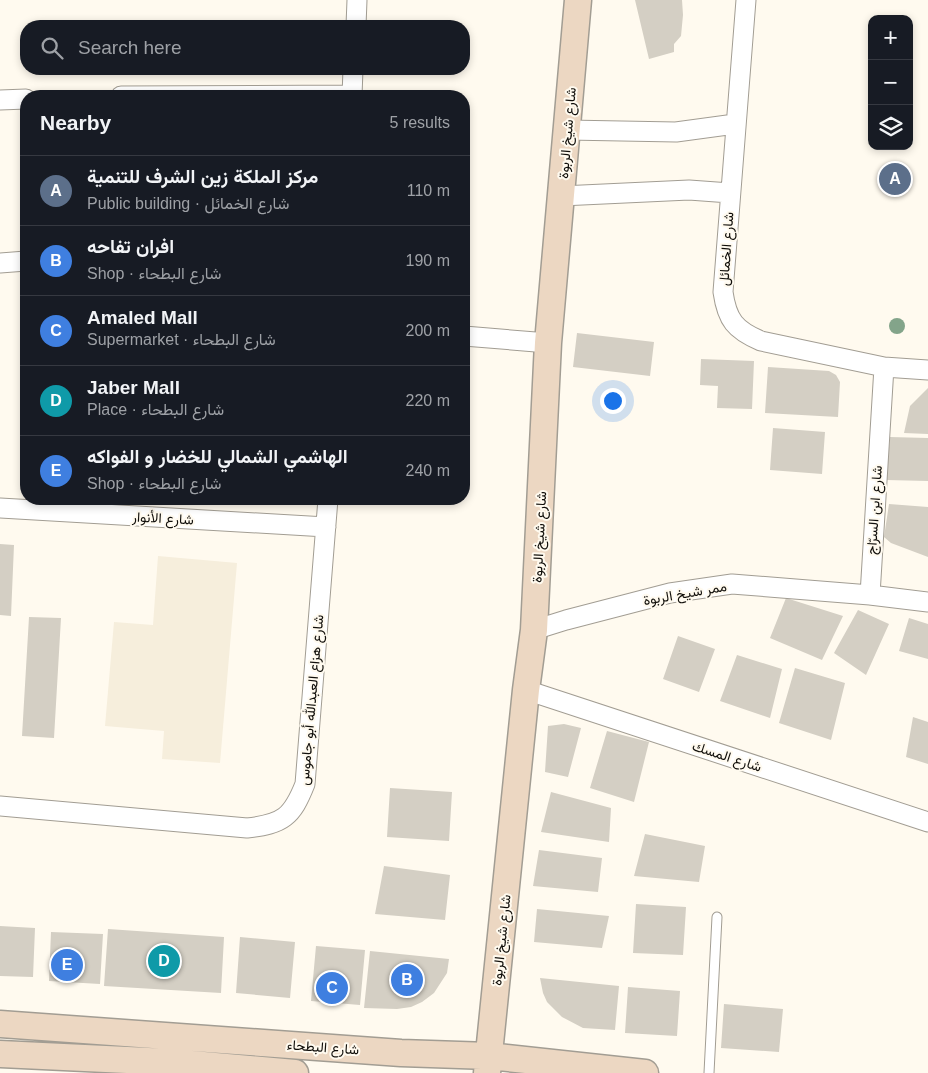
<!DOCTYPE html>
<html lang="en">
<head>
<meta charset="utf-8">
<style>
	body { margin:0; font-family:Arial,Vazirmatn,sans-serif; background:#20242c; color:#f1f3f6 }
	.controls { position:absolute; right:15px; top:15px; display:grid; overflow:hidden; border-radius:10px; box-shadow:0 2px 8px #0003 }
	.controls button { width:45px; height:45px; display:grid; place-items:center; padding:0; border:0; border-bottom:1px solid #363941; background:#171b24; color:#f1f3f6; font:25px sans-serif }
	.you { position:absolute; left:612px; top:400px; width:18px; height:18px; margin:-12px; border:4px solid #fff; border-radius:50%; background:#1a73e8; box-shadow:0 0 0 8px #1a73e833 }
	.badge { display:grid; place-items:center; width:32px; height:32px; border-radius:50%; background:#ea580c; color:#fff; font-size:16px; font-weight:700 }
	.pin { position:absolute; translate:-50% -50%; border:2px solid #fff; box-shadow:0 1px 5px #0006 }
	.list { margin:0; padding:0; list-style:none }
	h2 { display:flex; justify-content:space-between; align-items:center; height:65px; margin:0; padding:0 20px; font-size:21px }
	h2 small { font-size:16px; font-weight:400; color:#9ea1a6 }
	.list li { display:grid; grid-template-columns:32px 1fr auto; gap:15px; align-items:center; box-sizing:border-box; height:70px; padding:0 20px; border-top:1px solid #363941 }
	.list b { display:block; font-size:19px; white-space:nowrap }
	.list p { margin:0; font-size:16px; white-space:nowrap; color:#9ea1a6 }
	.list em { font-size:16px; font-style:normal; color:#9ea1a6 }
	.icon { flex:none; width:28px; height:28px; fill:none; stroke:currentColor; stroke-width:2; stroke-linecap:round; stroke-linejoin:round }
	.map { position:relative; flex:none; width:928px; height:1073px; overflow:hidden }
	.search { position:absolute; background:#171b24; box-shadow:0 2px 8px #0003; left:20px; top:20px; width:450px; height:55px; display:flex; align-items:center; gap:12px; box-sizing:border-box; padding:0 18px; border-radius:20px; color:#9ea1a6; font-size:19px }
	.panel { position:absolute; background:#171b24; box-shadow:0 2px 8px #0003; left:20px; top:90px; width:450px; height:415px; border-radius:20px }
	.map>svg:first-child { display:block }
	.built { fill:#f6eedc }
	.building { fill:#d4cfc4 }
	.lines { fill:none; stroke-linecap:round; stroke-linejoin:round }
	.lane-casing { stroke:#a29d93; stroke-width:11 }
	.street-casing { stroke:#a29d93; stroke-width:21 }
	.secondary-casing { stroke:#a29d93; stroke-width:29 }
	.lane { stroke:#fff; stroke-width:9 }
	.street { stroke:#fff; stroke-width:19 }
	.secondary { stroke:#ecd7c2; stroke-width:26 }
	.tree { fill:#83a48a }
	.labels { text-anchor:middle; dominant-baseline:central; stroke-width:4; stroke-linejoin:round; paint-order:stroke }
	.street-label { font-size:14px; fill:#100e0a; stroke:#fffaef }
</style>
</head>
<body>
<div class="map">
<svg width="928" height="1073" viewBox="0 0 928 1073">
	<rect width="100%" height="100%" fill="#fffaef"/>
	<!-- built -->
	<path class="built" d="M 158,556 L 237,563 L 220,763 L 162,759 L 164,731 L 105,726 L 114,622 L 153,625 Z"/>
	<!-- building -->
	<path class="building" d="M 635,0 L 682,0 L 683,15 L 681,36 L 674,44 L 674,52 L 649,59 Z
		M 577,333 L 654,342 L 650,376 L 573,367 Z
		M 701,359 L 754,361 L 752,409 L 717,408 L 718,386 L 700,385 Z
		M 768,367 L 829,371 L 836,375 L 840,382 L 838,417 L 765,413 Z
		M 928,388 L 928,434 L 904,433 L 910,406 Z
		M 773,428 L 825,432 L 822,474 L 770,470 Z
		M 890,437 L 928,438 L 928,481 L 886,480 Z
		M 889,504 L 928,507 L 928,557 L 891,543 L 884,537 Z
		M 0,544 L 14,545 L 11,616 L 0,615 Z
		M 786,598 L 843,616 L 822,660 L 770,638 Z
		M 858,610 L 889,624 L 866,675 L 834,653 Z
		M 29,617 L 61,618 L 54,738 L 22,736 Z
		M 909,618 L 928,624 L 928,659 L 899,651 Z
		M 678,636 L 715,649 L 699,692 L 663,679 Z
		M 737,655 L 782,669 L 770,718 L 720,701 Z
		M 795,668 L 845,683 L 831,740 L 779,723 Z
		M 913,717 L 928,722 L 928,764 L 906,757 Z
		M 564,724 L 581,728 L 568,777 L 545,772 L 548,726 Z
		M 607,731 L 649,742 L 634,802 L 590,788 Z
		M 390,788 L 452,792 L 449,841 L 387,837 Z
		M 551,792 L 611,808 L 609,842 L 541,832 Z
		M 645,834 L 705,846 L 699,882 L 634,876 Z
		M 539,850 L 602,858 L 598,892 L 533,886 Z
		M 384,866 L 450,875 L 445,920 L 375,914 Z
		M 636,904 L 686,907 L 683,955 L 633,953 Z
		M 537,909 L 609,916 L 602,948 L 534,942 Z
		M 0,926 L 35,928 L 33,977 L 0,976 Z
		M 108,929 L 224,937 L 221,993 L 104,986 Z
		M 51,932 L 103,934 L 100,984 L 49,981 Z
		M 240,937 L 295,942 L 290,998 L 236,993 Z
		M 316,946 L 365,950 L 360,1005 L 311,1001 Z
		M 370,951 L 449,959 L 447,973 L 434,993 L 422,1002 L 411,1007 L 397,1009 L 364,1008 Z
		M 540,978 L 619,986 L 615,1030 L 583,1028 L 562,1017 L 547,1002 L 543,993 Z
		M 628,987 L 680,991 L 677,1036 L 625,1033 Z
		M 724,1004 L 783,1009 L 779,1052 L 721,1048 Z"/>
	<g class="lines">
		<defs>
			<path id="lane" d="M 709,1073 L 717,917"/>
			<path id="street" d="M 746,0 L 723,292 C 727,320 735,330 761,341 L 884,367 L 928,370
				M 356,26 L 357,0
				M 121,96 L 352,95
				M 352,96 L 353,69
				M 0,100 L 26,99
				M 567,130 L 676,132 L 735,124
				M 561,196 L 689,190 L 730,193
				M 0,263 L 26,261
				M 464,336 L 548,343
				M 884,367 L 870,595 L 928,602
				M 0,508 L 326,527
				M 534,630 L 566,620 L 670,593 L 732,584 L 870,595
				M 526,690 L 928,822
				M 0,806 L 247,828 C 283,824 292,817 305,784 L 328,499"/>
			<path id="secondary" d="M 0,1024 L 401,1053 L 489,1056 L 645,1073
				M 0,1054 L 169,1062 L 295,1073
				M 487,1073 L 526,690 L 534,630 L 548,343 L 578,0"/>
		</defs>
		<!-- lane casing -->
		<use href="#lane" class="lane-casing"/>
		<!-- street casing -->
		<use href="#street" class="street-casing"/>
		<!-- secondary casing -->
		<use href="#secondary" class="secondary-casing"/>
		<!-- lane -->
		<use href="#lane" class="lane"/>
		<!-- street -->
		<use href="#street" class="street"/>
		<!-- secondary -->
		<use href="#secondary" class="secondary"/>
	</g>
	<!-- trees -->
	<circle class="tree" cx="897" cy="326" r="8"/>
	<g class="labels">
		<!-- street labels -->
		<g class="street-label">
			<text transform="translate(567 133) rotate(-85)">شارع شيخ الربوة</text>
			<text transform="translate(726 249) rotate(-86)">شارع الخمائل</text>
			<text transform="translate(874 510) rotate(-86)">شارع ابن السرّاج</text>
			<text transform="translate(163 518) rotate(3)">شارع الأنوار</text>
			<text transform="translate(539 537) rotate(-87)">شارع شيخ الربوة</text>
			<text transform="translate(685 593) rotate(-10)">ممر شيخ الربوة</text>
			<text transform="translate(311 700) rotate(-85)">شارع هزاع العبدالله أبو جاموس</text>
			<text transform="translate(727 756) rotate(18)">شارع المسك</text>
			<text transform="translate(501 940) rotate(-84)">شارع شيخ الربوة</text>
			<text transform="translate(323 1047) rotate(4)">شارع البطحاء</text>
		</g>
	</g>
</svg>
<div class="controls">
<button>+</button>
<button>−</button>
<button><svg class="icon" aria-label="layers" viewBox="0 0 24 24"><path d="M12 4l9 5-9 5-9-5zM3 14l9 5 9-5"/></svg></button>
</div>
<div class="you"></div>
<div class="pin badge" style="left:895px;top:179px;background:#5c6f8a">A</div>
<div class="pin badge" style="left:407px;top:980px;background:#3f7fe0">B</div>
<div class="pin badge" style="left:332px;top:988px;background:#3f7fe0">C</div>
<div class="pin badge" style="left:164px;top:961px;background:#0f9aa8">D</div>
<div class="pin badge" style="left:67px;top:965px;background:#3f7fe0">E</div>
<div class="search"><svg class="icon" aria-label="search" viewBox="0 0 24 24"><circle cx="10" cy="10" r="6"/><path d="M15 15l6 6"/></svg>Search here</div>
<section class="panel">
<h2>Nearby<small>5 results</small></h2>
<ul class="list">
<li><span class="badge" style="background:#5c6f8a">A</span><div><b>مركز الملكة زين الشرف للتنمية</b><p>Public building · شارع الخمائل</p></div><em>110 m</em></li>
<li><span class="badge" style="background:#3f7fe0">B</span><div><b>افران تفاحه</b><p>Shop · شارع البطحاء</p></div><em>190 m</em></li>
<li><span class="badge" style="background:#3f7fe0">C</span><div><b>Amaled Mall</b><p>Supermarket · شارع البطحاء</p></div><em>200 m</em></li>
<li><span class="badge" style="background:#0f9aa8">D</span><div><b>Jaber Mall</b><p>Place · شارع البطحاء</p></div><em>220 m</em></li>
<li><span class="badge" style="background:#3f7fe0">E</span><div><b>الهاشمي الشمالي للخضار و الفواكه</b><p>Shop · شارع البطحاء</p></div><em>240 m</em></li>
</ul>
</section>
</div>
</body>
</html>
